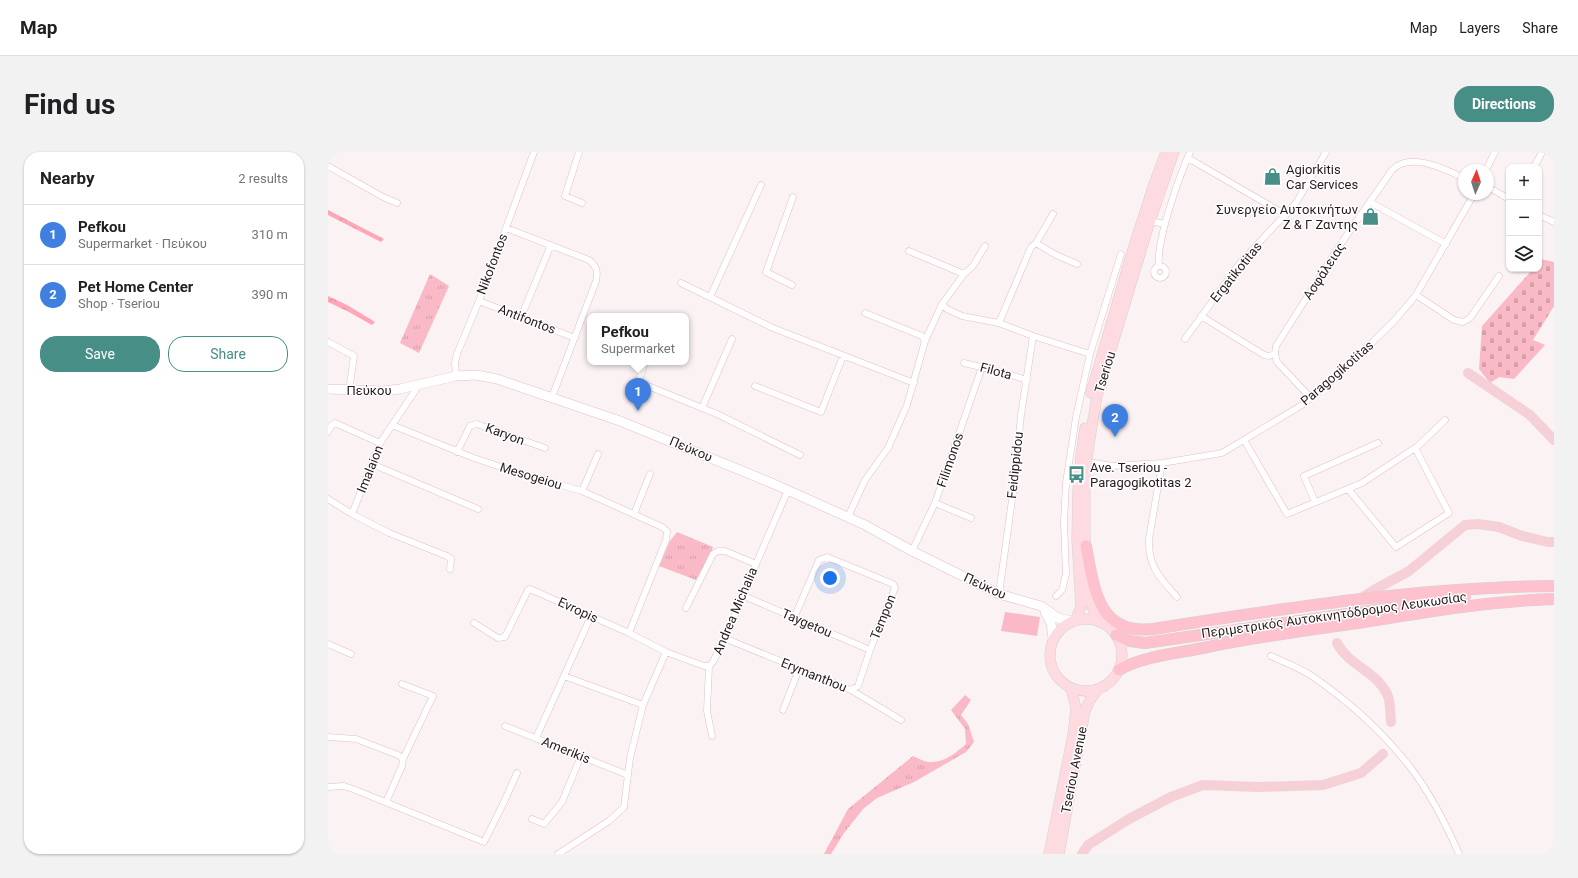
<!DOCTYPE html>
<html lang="en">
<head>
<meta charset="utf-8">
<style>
	body { margin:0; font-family:Roboto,sans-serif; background:#f2f2f2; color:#202124 }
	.controls { position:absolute; right:12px; top:12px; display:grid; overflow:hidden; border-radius:8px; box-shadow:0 1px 3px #0004 }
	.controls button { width:36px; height:36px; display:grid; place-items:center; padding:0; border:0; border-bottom:1px solid #e0e0e0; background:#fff; color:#202124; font:20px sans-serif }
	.compass { position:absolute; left:1130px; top:12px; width:36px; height:36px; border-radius:50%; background:#fff; box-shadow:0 1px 3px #0004; rotate:3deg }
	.you { position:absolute; left:502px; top:426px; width:14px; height:14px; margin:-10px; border:3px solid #fff; border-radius:50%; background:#1a73e8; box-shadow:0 0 0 6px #1a73e833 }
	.badge { display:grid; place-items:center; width:26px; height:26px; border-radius:50%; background:#478e86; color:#fff; font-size:13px; font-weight:700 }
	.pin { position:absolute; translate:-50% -33px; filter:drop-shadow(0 1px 2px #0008) }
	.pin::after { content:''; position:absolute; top:21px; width:14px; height:12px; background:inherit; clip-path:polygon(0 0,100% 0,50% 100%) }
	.popup { position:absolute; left:259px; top:161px; width:102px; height:52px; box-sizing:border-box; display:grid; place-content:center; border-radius:8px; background:#fff; filter:drop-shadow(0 1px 3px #0005); font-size:13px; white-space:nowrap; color:#757577 }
	.popup b { font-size:15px; color:#202124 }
	.popup::after { content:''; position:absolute; left:50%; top:100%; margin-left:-8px; border:8px solid transparent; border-top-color:#fff }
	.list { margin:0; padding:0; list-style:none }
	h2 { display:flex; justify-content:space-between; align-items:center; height:52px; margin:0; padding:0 16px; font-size:17px }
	h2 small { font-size:13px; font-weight:400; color:#757577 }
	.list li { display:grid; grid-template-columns:26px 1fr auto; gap:12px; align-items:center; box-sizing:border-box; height:60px; padding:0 16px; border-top:1px solid #e0e0e0 }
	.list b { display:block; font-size:15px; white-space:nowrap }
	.list p { margin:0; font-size:13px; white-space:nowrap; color:#757577 }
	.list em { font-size:13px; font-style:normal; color:#757577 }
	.actions { display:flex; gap:8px; padding:12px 16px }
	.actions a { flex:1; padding:9px 0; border:1px solid #478e86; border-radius:16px; text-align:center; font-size:14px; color:#478e86 }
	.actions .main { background:#478e86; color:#fff }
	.icon { flex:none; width:22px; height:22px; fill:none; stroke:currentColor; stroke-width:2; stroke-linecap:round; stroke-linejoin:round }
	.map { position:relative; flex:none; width:1226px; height:702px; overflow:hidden; border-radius:16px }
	header { display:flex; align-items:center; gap:24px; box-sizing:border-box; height:56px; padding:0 20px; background:#fff; border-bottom:1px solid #e0e0e0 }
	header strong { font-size:19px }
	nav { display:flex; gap:22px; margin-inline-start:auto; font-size:14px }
	.intro { display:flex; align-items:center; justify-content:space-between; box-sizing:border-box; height:96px; padding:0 24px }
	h1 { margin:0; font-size:28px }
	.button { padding:10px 18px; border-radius:16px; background:#478e86; color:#fff; font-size:14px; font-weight:700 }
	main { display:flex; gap:24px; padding:0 24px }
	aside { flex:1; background:#fff; border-radius:16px; box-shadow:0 1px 3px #0004 }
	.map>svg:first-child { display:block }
	.grass { fill:url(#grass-tufts) }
	.forest { fill:url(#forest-crowns) }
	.cemetery { fill:url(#cemetery-stones) }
	.pitch { fill:#fab9c6 }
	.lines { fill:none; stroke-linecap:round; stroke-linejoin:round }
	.river { stroke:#f5d0d6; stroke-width:10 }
	.street-casing { stroke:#e5bec5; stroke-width:7 }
	.secondary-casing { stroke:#e5bec5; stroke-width:10 }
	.primary-casing { stroke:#d4d1d2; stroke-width:11 }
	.highway-casing { stroke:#d4d1d2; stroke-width:12 }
	.street { stroke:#fff; stroke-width:6 }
	.secondary { stroke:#fff; stroke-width:9 }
	.primary { stroke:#fedae1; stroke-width:10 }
	.highway { stroke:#fdc2cd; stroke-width:11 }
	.labels { text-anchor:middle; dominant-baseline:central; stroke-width:3; stroke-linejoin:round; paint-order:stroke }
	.poi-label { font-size:13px; fill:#27191c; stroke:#fff; text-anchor:start }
	.street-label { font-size:13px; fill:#27191c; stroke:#fff }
</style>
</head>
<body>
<header>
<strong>Map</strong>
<nav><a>Map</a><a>Layers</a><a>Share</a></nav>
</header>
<div class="intro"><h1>Find us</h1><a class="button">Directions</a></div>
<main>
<aside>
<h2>Nearby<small>2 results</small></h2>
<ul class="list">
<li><span class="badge" style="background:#3f7fe0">1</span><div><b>Pefkou</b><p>Supermarket · Πεύκου</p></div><em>310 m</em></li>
<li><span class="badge" style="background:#3f7fe0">2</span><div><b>Pet Home Center</b><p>Shop · Tseriou</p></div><em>390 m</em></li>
</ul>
<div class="actions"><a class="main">Save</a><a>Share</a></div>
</aside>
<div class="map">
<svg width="1226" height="702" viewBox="0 0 1226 702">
	<defs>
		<pattern id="grass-tufts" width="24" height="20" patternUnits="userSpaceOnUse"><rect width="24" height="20" fill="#fab9c6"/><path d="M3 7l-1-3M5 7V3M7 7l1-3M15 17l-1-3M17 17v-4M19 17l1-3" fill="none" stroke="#d69eaa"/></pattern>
		<pattern id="forest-crowns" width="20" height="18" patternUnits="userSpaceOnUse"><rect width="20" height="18" fill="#ffa6b8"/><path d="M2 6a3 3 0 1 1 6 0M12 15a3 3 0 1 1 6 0" fill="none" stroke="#db8e9e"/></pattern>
		<pattern id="cemetery-stones" width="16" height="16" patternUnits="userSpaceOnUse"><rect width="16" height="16" fill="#fab9c6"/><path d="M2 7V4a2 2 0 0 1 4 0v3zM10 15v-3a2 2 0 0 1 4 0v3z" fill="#d69eaa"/></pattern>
	</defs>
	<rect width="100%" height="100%" fill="#fbf2f4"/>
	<!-- grass -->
	<path class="grass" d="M 102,122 L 121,134 L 91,201 L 72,191 Z
		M 349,380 L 385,395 L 382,405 L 368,428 L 331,414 L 342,389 Z
		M 637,543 L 643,548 L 633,563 L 640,572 L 646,590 L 638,600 L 586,630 L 549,646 L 535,657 L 516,681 L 503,702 L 496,702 L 520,657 L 585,604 C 590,606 595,609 600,610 C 614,612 628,601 638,592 L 637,577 L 623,558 Z"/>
	<!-- forest -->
	<path class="forest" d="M 0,58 L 56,87 L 53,90 L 0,63 Z
		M 0,144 L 19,153 L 47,170 L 44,173 L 19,159 L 0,150 Z"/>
	<!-- cemetery -->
	<path class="cemetery" d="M 1213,107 L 1226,110 L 1226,154 L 1205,188 L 1217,193 L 1186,227 L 1171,225 L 1162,231 L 1151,217 L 1154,174 L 1205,117 L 1211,117 L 1211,110 Z"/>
	<!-- pitch -->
	<path class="pitch" d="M 677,460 L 712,465 L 709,484 L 673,479 Z"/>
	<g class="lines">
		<!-- river -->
		<path class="river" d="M 1140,221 L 1202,263 L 1226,288
			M 1032,447 L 1046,438 L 1081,419 L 1137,373 L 1150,372 L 1171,375 L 1194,384 L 1220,390 L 1226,390
			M 1009,491 C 1020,513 1048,519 1059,542 C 1063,549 1062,562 1063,570
			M 754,702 L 760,693 L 801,667 L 843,645 L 875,633 L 930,635 L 995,633 L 1033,621 L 1055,602"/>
		<defs>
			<path id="street" d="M 251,0 L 237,44 L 254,51
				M 860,6 L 958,63
				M 0,14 L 55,45 L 69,51
				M 1206,15 L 1214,0
				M 1158,18 L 1167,0
				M 1160,35 L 1181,47
				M 1042,50 L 1118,92
				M 1211,63 L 1226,70
				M 822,69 L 837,72
				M 178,76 L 261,108 C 269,115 270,119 268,129 L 224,245
				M 708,91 L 728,103 L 749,112
				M 581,99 L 636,122
				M 831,114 C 828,89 851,25 862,0
				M826 120a6 6 0 1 1 12 0a6 6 0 1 1-12 0Z
				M 353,131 L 445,176 L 586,231
				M 464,133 L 438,120 L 465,45
				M 1088,143 L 1126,168 L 1135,170 L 1142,166 L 1171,124
				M 382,145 L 433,33
				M 151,149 L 247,186
				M 614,152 L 619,157 L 634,164 L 671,171 L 705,184 L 762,202
				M 537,161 L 594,184 L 597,189
				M 873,164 L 936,203 L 941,204 L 947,202
				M 193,165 L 223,93
				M 671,171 L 703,95 L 708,91 L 725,62
				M 857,187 L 912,111 L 968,51 L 998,0
				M 0,190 L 26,204 L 21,239
				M 317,210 L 311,228 L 315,232 L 389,262 L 472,303
				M 636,211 L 670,219 L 699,228
				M 128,224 L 127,211 L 129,202 L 151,149 L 206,0
				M 427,234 L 493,260 L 515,204
				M 983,246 L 949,210 L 947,202 L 948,194 L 1012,93 L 1064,18 C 1082,0 1115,16 1136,26
				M 374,256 L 404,187
				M 64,273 L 146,306 L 197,323 L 254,339 L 334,375 L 339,379 L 338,388 L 301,481
				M 0,280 L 3,274 L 7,271 L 52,291
				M 916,288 L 959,362 L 1034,331 L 1090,294 L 1117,268
				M 129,300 L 142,274 L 149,272 L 217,296
				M 760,310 L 785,314 L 834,311 L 894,301 L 974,253 L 1013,221 L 1067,168 L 1088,143 L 1146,42
				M 834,311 L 821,387 C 820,415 832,426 849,445
				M 44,312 L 150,357
				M 758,324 L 766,318 L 783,314
				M 1020,337 L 1068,395 L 1121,361 L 1087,296
				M 254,339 L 270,302
				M 0,347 L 24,362 L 61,381 L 119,404 L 123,407 L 122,417
				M 987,350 L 976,324 L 1050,291
				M 607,351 L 643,366
				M 24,362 L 52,291 L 91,233
				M 306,362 L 322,322
				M 520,365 L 537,328 L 560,296 L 579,253 L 597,189 L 614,152 L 636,122 L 645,114 L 657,94
				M 584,399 L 607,351 L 654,215
				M 671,442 L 687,326 L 693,263 L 705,184
				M 416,444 L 542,498
				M 728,444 L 734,438 L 738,422 L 736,370 L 738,331 L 748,265 L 762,202 L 793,102
				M 358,456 L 385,402 L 390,399 L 397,399 L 428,412
				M 466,466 L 491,408 L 499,405 L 565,432 L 567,436 L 542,498 L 530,534 L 523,538
				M 146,471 L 170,486 L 177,485 L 200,438 L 202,437 L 301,481 L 338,500 L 376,514 L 381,514
				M 396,486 L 523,538 L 573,568
				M 0,492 L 23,502
				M 943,504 C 956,510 972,516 984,524 C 1020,549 1055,580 1082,615 C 1102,641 1118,672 1131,702
				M 236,524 L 315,553
				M 455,558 L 471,517
				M 177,574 L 300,623
				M 384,584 L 379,559 L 381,514 L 385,510 L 416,444 L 428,412 L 460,338
				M 0,585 L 28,587 L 70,603 L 75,607
				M 208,586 L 263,464
				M 0,635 L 16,634 L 25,637 L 156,690 L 175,652 L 189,621
				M 58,650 L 74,614 L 75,607 L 105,544 L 74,532
				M 204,667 L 216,672 L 234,650 L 253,604
				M 230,702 L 281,669 L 296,655 L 302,606 L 315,553 L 338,500"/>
			<path id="secondary" d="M 0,237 L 55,239 L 72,237 L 128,224 L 148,223 L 169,227 L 292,269 L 446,332 L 537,373 L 584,399 L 671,442 L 713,454 L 730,466 L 743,469
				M 717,460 L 723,471 L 725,486"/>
			<path id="primary" d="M 763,241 L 805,97 L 825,35 L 838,0
				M722 503a36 36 0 1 1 72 0a36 36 0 1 1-72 0Z
				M 747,469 L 753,455 L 749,388 L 750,338 L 753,303 L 757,276
				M 771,470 L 761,448 L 757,384 L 757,336 L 760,298 L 769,244 L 822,69 L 846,0
				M 721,702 L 745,583 L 748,556 L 743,536
				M 731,702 L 757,559 L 762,548 L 770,537"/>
			<path id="highway" d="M 758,394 C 766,435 769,483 825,477 C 958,456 1091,435 1226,434
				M 788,483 L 802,489 L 817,491 L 1137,445
				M 791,518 C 812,505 850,501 875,496 C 931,484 987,477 1043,469 C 1104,459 1164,449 1226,447"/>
		</defs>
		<!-- street casing -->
		<use href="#street" class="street-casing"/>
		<!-- secondary casing -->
		<use href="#secondary" class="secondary-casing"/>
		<!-- primary casing -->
		<use href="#primary" class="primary-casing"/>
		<!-- highway casing -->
		<use href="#highway" class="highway-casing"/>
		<!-- street -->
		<use href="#street" class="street"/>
		<!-- secondary -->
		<use href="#secondary" class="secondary"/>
		<!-- primary -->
		<use href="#primary" class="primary"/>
		<!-- highway -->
		<use href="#highway" class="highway"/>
	</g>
	<!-- icons -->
	<defs>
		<symbol id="shop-bare" viewBox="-9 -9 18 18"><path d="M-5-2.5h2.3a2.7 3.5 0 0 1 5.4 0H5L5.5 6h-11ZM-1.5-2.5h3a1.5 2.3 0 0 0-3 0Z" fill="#478e86" stroke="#fff" stroke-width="2.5" paint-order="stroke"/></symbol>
		<symbol id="bus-bare" viewBox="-9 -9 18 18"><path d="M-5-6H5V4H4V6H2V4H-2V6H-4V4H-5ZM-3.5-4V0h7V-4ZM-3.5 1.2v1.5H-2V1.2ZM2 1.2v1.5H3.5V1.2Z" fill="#478e86" stroke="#fff" stroke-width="2.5" paint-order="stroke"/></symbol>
	</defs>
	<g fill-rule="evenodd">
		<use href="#shop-bare" x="932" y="12" width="25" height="25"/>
		<use href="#shop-bare" x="1030" y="52" width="25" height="25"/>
		<use href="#bus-bare" x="736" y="310" width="25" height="25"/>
	</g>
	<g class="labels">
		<!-- poi labels -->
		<g class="poi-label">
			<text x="958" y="17">Agiorkitis<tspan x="958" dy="15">Car Services</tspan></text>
			<text x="1030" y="57" text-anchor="end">Συνεργείο Αυτοκινήτων<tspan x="1030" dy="15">Ζ &amp; Γ Ζαντης</tspan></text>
			<text x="762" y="315">Ave. Tseriou -<tspan x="762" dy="15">Paragogikotitas 2</tspan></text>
		</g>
		<!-- street labels -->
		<g class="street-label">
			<text transform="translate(164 112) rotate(-69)">Nikofontos</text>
			<text transform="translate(996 119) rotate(-57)">Ασφάλειας</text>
			<text transform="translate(908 120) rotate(-51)">Ergatikotitas</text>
			<text transform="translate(199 167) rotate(21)">Antifontos</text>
			<text transform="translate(668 219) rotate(15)">Filota</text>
			<text transform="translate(777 220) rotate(-73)">Tseriou</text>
			<text transform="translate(1009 221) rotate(-41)">Paragogikotitas</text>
			<text x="41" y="238">Πεύκου</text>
			<text transform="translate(177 282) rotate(20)">Karyon</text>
			<text transform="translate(363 297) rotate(23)">Πεύκου</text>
			<text transform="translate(622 308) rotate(-71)">Filimonos</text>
			<text transform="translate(687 313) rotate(-84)">Feidippidou</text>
			<text transform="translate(42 317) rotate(-68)">Imalaion</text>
			<text transform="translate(203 324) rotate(17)">Mesogeiou</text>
			<text transform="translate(657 434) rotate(25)">Πεύκου</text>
			<text transform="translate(250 458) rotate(25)">Evropis</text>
			<text transform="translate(407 459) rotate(-67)">Andrea Michalia</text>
			<text transform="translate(1006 463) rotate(-8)">Περιμετρικός Αυτοκινητόδρομος Λευκωσίας</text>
			<text transform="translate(555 465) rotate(-68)">Tempon</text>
			<text transform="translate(479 471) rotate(23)">Taygetou</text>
			<text transform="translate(486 523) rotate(22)">Erymanthou</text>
			<text transform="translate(238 598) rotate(22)">Amerikis</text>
			<text transform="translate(746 618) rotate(-79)">Tseriou Avenue</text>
		</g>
	</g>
</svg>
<div class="controls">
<button>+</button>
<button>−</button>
<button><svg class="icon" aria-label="layers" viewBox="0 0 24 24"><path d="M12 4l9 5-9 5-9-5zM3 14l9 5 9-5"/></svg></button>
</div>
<svg class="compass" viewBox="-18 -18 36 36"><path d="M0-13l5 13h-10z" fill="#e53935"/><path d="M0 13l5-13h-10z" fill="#757577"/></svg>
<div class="you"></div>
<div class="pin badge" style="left:310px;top:259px;background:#3f7fe0">1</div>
<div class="popup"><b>Pefkou</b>Supermarket</div>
<div class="pin badge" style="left:787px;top:285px;background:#3f7fe0">2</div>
</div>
</main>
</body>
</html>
